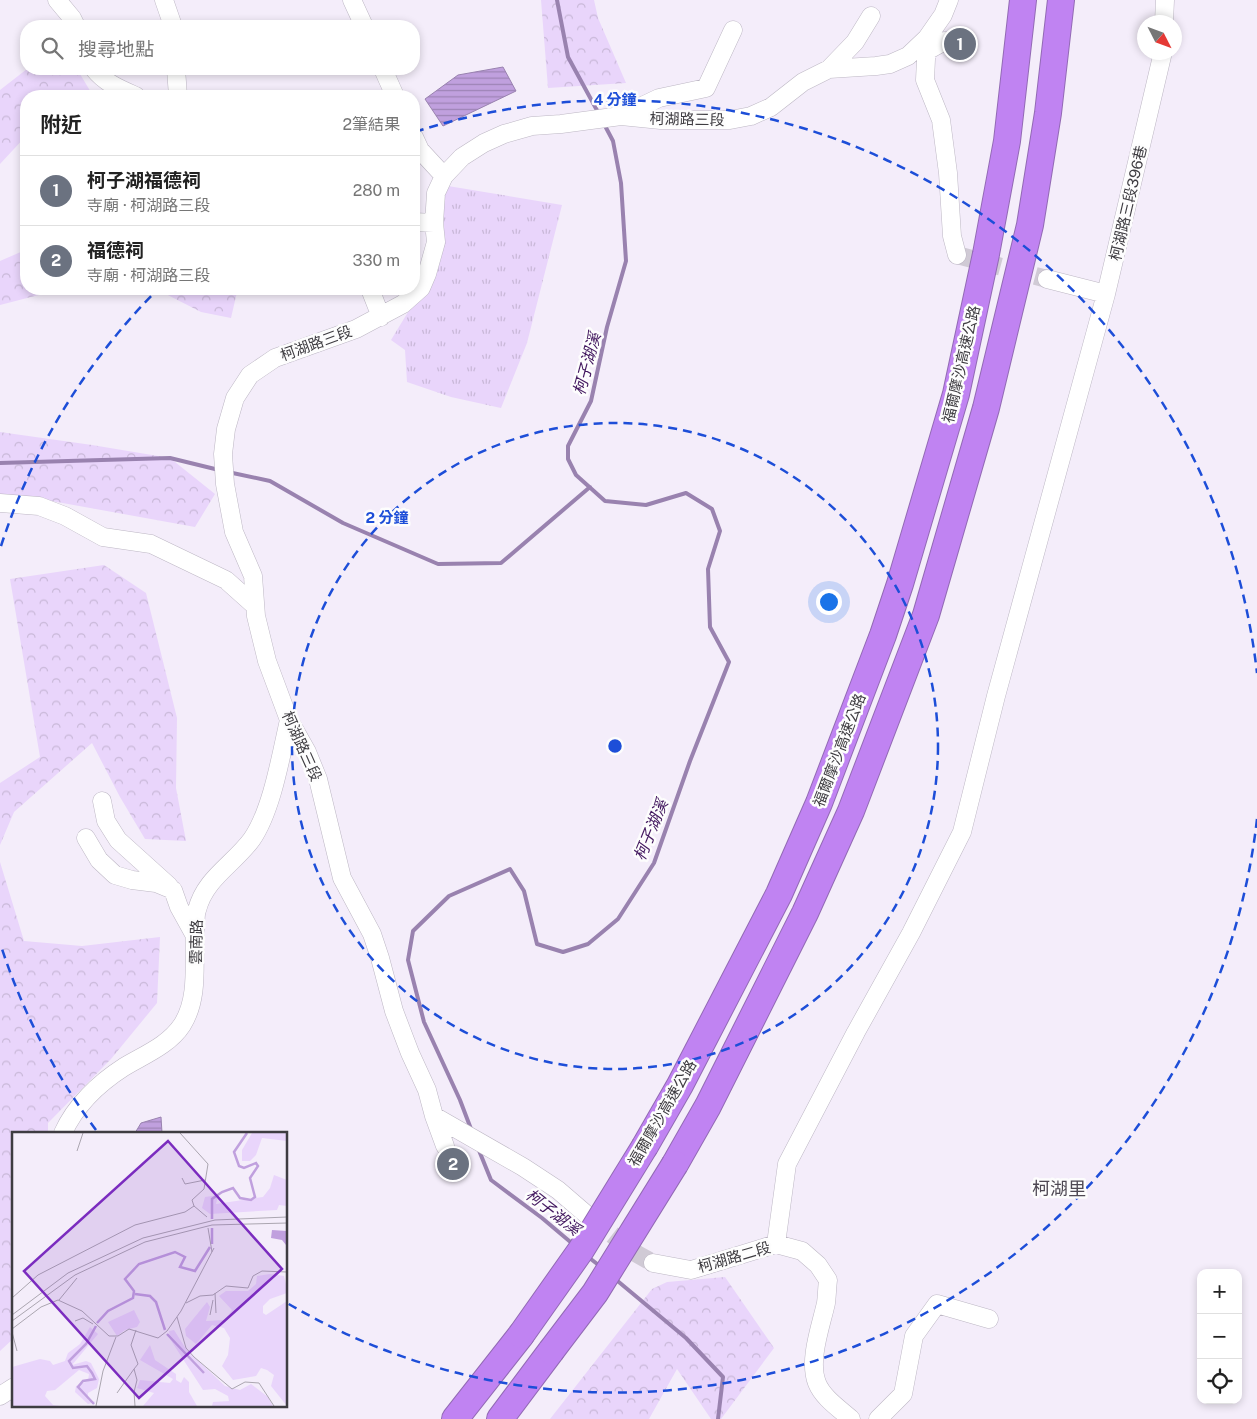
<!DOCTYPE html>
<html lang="zh-TW">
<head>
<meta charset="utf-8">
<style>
	body { margin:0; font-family:"Public Sans","Noto Sans TC",sans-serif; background:#f2f2f2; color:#222 }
	.controls { position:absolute; right:15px; bottom:15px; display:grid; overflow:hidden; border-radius:10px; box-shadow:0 2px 8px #0003 }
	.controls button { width:45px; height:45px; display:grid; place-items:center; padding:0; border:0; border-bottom:1px solid #e0e0e0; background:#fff; color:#222; font:25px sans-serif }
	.compass { position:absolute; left:1137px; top:15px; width:45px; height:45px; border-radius:50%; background:#fff; box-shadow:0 2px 8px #0003; rotate:132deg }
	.you { position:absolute; left:828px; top:601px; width:18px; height:18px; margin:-12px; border:4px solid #fff; border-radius:50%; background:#1a73e8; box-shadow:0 0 0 8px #1a73e833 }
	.badge { display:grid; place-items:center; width:32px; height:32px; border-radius:50%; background:#577f00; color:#fff; font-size:16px; font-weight:700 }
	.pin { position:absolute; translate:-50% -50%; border:2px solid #fff; box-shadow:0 1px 5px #0006 }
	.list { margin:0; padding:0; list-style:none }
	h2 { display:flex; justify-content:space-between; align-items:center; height:65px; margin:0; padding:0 20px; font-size:21px }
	h2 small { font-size:16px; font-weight:400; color:#767676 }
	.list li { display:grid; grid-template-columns:32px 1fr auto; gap:15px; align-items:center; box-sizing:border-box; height:70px; padding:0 20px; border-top:1px solid #e0e0e0 }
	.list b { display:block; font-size:19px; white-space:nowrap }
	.list p { margin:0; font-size:16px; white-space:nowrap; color:#767676 }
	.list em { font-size:16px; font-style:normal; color:#767676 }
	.icon { flex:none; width:28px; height:28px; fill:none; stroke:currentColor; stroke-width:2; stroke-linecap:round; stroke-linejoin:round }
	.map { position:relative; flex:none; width:1257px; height:1419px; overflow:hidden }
	.search { position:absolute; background:#fff; box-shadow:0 2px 8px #0003; left:20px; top:20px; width:400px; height:55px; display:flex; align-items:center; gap:12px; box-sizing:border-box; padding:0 18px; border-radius:20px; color:#767676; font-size:19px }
	.panel { position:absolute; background:#fff; box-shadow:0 2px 8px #0003; left:20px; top:90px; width:400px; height:205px; border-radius:20px }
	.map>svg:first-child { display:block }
	.grass { fill:url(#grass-tufts) }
	.forest { fill:url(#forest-crowns) }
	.water { fill:url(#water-rules); stroke:#9982af }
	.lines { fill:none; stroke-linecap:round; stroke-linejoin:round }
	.stream { stroke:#9982af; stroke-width:4 }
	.minor-tunnel { stroke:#d0cad5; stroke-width:18; stroke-dasharray:18 9; stroke-linecap:butt }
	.minor-casing { stroke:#bdb7c4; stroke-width:19 }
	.highway-casing { stroke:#926ab4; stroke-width:28 }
	.minor { stroke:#fff; stroke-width:18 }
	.highway { stroke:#c083f2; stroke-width:26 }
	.highway-bridge-casing { stroke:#926ab4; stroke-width:28; stroke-linecap:butt }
	.highway-bridge { stroke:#c083f2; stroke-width:26 }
	.ring { fill:none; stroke:#1d4ed8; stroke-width:2.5; stroke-dasharray:9 6 }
	.labels { text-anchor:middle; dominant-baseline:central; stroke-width:5; stroke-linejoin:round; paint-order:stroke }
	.street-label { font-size:15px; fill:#3e3c41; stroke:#fdfdfd }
	.water-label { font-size:16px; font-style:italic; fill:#42175f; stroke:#fdfdfd }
	.quarter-label { font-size:18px; fill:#4f4954; stroke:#fdfdfd }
	.inset-river { fill:none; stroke:#c0a0de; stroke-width:2.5 }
	.inset-road { fill:none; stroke:#aba6b0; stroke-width:1 }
	.view { fill:#7b2cbf; fill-opacity:0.15; stroke:#7b2cbf; stroke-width:2.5 }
	.inset-edge { fill:none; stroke:#3e3c41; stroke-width:2.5 }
	.centre { fill:#1d4ed8; stroke:#fdfdfd; stroke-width:2.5 }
	.ring-label { font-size:15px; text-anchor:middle; font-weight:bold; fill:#1d4ed8; stroke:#fdfdfd; stroke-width:5; stroke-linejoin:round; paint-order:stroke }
</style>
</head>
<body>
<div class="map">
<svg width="1257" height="1419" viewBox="0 0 1257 1419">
	<defs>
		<pattern id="grass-tufts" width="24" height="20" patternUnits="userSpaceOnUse" patternTransform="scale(1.25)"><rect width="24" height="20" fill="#e9d5fb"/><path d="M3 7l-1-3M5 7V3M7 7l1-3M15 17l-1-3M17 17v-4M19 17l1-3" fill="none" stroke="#c9b8d8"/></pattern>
		<pattern id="forest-crowns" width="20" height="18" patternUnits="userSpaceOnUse" patternTransform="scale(1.25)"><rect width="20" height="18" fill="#e9d5fb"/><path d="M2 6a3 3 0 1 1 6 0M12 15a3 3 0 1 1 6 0" fill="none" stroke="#c9b8d8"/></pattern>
		<pattern id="water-rules" width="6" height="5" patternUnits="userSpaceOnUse" patternTransform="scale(1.25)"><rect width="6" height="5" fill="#c0a0de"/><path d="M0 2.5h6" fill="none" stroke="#9d84b6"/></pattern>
	</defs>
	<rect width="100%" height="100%" fill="#f4edfa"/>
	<!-- grass -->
	<path class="grass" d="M 442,185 L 562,205 L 527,343 L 501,408 L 451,397 L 407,382 L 405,350 L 391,340 L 419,294 L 437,262 L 444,226 Z"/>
	<!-- forest -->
	<path class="forest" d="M 541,0 L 594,0 L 598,18 L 626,83 L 548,88 Z
		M 27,69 L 77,69 L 92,94 L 88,96 L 26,96 L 26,136 L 0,164 L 0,90 Z
		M 23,251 L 26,251 L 26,289 L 62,289 L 0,305 L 0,261 Z
		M 156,289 L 236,289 L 237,292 L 231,318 L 201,312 Z
		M 0,432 L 92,445 L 170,458 L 215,494 L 195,527 L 35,498 L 0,499 Z
		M 104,565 L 146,593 L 177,718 L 176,788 L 186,841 L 145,839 L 120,797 L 92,743 L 14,812 L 0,845 L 0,783 L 40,757 L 10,579 Z
		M 0,862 L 24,941 L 82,946 L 160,937 L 157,1003 L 111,1059 L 48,1123 L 48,1133 L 14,1133 L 14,1338 L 0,1351 Z
		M 725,1277 L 774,1348 L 721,1419 L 711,1419 L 677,1369 L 649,1419 L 550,1419 L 652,1289 L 667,1282 Z"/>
	<!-- water -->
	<path class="water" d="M 503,67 L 516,91 L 443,126 L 425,99 L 458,75 Z
		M 161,1117 L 162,1133 L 135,1133 L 141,1123 Z"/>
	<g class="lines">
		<!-- stream -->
		<path class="stream" d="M 557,0 L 568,57 L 599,114
			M 0,463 L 170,458 L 219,470
			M 228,472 L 270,481 L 343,523 L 438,564 L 501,563 L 590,487
			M 471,1129 L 460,1100 L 424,1022 L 408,960 L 413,931 L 449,896 L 510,869 L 524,891 L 537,944 L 563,952 L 588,944 L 618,919 L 654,863 L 690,761 L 729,662 L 710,627 L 708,569 L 720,531 L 712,509 L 686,493 L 646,505 L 605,501 L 576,475 L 568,459 L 568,446 L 591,401 L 607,327 L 626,261 L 621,183 L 613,141 L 603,122
			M 478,1148 L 491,1180 L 542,1218 L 574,1245
			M 587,1256 L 601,1267
			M 614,1278 L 686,1338 L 723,1377 L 718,1419"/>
		<!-- minor-tunnel -->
		<path class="minor-tunnel" d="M 957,255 L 1047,279
			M 591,1218 L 637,1254 L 653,1263"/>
		<defs>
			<path id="minor" d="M 57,0 L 72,18 L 76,26
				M 164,0 L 173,26
				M 352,0 L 364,26
				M 1164,22 L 1165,0
				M 927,38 L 925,80 L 941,120 L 948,173 L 952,236 L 957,255
				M 927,51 L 945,41
				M 94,69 C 105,83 120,89 136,96
				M 176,69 L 178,96
				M 383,69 L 395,96
				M 829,69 L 855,42 L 871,16
				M 621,116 L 659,98 L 706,88 L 733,30
				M 414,137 L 420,150 L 444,176
				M 414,222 L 434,223
				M 1047,279 L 1106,294
				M 370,289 L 381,317
				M 0,503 L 39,506 L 65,516 L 103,537 L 151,544 L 226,580 L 254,605
				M 102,801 L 106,821 L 118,840 L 169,886
				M 86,838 L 99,860 L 115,875 L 132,880 L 156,883 L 173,890 L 179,907 L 195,936
				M 434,1116 L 523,1167 L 558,1190 L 587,1215
				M 63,1133 C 75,1106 99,1083 124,1067 C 144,1055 169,1045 182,1025 C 200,997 193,960 195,929 C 196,923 195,915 197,910 C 205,878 234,864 252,839 C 272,810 281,755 289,720
				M 445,1146 L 434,1116 L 427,1090 L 410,1053 L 394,1011 L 380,958 L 372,934 L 342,878 L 318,779 L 307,752 L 289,720 L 267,661 L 256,616 L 253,576 L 234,532 L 225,484 L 223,454 L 226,429 L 235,398 L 250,375 L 275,358 L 356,329 L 403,304 L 421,288 L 427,274 L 436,242 L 434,223 L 436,193 L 444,176 L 462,157 L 484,143 L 504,134 L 532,126 L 561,124 L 621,116 L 661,120 L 730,120 L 751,116 L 771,107 L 803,82 L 829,69 L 876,66 L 890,64 L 908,56 L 927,38 L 943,15 L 949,0
				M 776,1244 L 787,1164 L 856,1032 L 911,933 L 962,832 L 996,696 L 1106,294 L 1163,52
				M 653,1263 L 691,1270 L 776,1244 L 802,1251 L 818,1265 L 828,1280 C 827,1288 827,1296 826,1303 C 821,1326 808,1360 817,1383 C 823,1398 840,1409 851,1419
				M 0,1396 L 14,1387
				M 878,1419 L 903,1394 L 914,1336 L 937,1304 L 989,1319"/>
			<path id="highway" d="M 645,1146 L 680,1085 L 779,894 L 819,803 L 883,635 L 900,584 L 956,394 L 986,254 L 1007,141 L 1023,0
				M 675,1164 L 708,1106 L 805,913 L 851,811 L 926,615 L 986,408 L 1030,225 L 1048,113 L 1061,0
				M 455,1419 L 521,1335
				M 500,1419 L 551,1351"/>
		</defs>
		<!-- minor casing -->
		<use href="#minor" class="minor-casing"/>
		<!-- highway casing -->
		<use href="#highway" class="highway-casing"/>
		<!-- minor -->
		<use href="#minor" class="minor"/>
		<!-- highway -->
		<use href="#highway" class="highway"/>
		<defs>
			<path id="highway-bridge" d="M 521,1335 L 581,1250 L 645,1146
				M 551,1351 L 595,1293 L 675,1164"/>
		</defs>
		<!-- highway-bridge casing -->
		<use href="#highway-bridge" class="highway-bridge-casing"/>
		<!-- highway-bridge -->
		<use href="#highway-bridge" class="highway-bridge"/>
	</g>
	<!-- distance rings -->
	<g class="ring">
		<circle cx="615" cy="746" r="323"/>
		<path d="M1257 819A646 646 0 0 1 287 1303M96 1130A646 646 0 0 1 1 946M1 546A646 646 0 0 1 158 289M415 132A646 646 0 0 1 1257 673"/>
	</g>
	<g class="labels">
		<!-- street labels -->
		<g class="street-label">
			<text transform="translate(687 119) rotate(1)">柯湖路三段</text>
			<text transform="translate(1128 203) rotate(-77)">柯湖路三段396巷</text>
			<text transform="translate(316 343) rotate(-20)">柯湖路三段</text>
			<text transform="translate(961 364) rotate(-77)">福爾摩沙高速公路</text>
			<text transform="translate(302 746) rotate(66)">柯湖路三段</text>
			<text transform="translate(839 750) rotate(-69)">福爾摩沙高速公路</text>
			<text transform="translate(196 942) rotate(-89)">雲南路</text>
			<text transform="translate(662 1113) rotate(-60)">福爾摩沙高速公路</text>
			<text transform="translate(734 1257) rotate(-16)">柯湖路二段</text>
		</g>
		<!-- water labels -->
		<g class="water-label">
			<text transform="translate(587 364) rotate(-75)">柯子湖溪</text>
			<text transform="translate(651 830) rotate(-68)">柯子湖溪</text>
			<text transform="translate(553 1212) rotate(38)">柯子湖溪</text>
		</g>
		<!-- quarter labels -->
		<g class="quarter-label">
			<text x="1059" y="1188">柯湖里</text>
		</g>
	</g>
	<!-- overview -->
	<g transform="translate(12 1132)">
		<rect width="275" height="275" fill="#f4edfa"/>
		<path d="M 122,178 L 128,190 L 125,195 L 113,198 L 105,204 L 96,190 Z" fill="#e9d5fb"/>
		<path d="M 240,1 L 275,1 L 275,9 L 250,6 L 244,23 L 238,29 L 230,29 L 230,18 ZM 262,43 L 275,48 L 275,74 L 267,73 L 265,78 L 198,82 L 190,76 L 193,65 L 206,63 L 204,72 L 251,65 L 258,56 ZM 258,142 L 272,144 L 275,156 L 275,161 L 258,167 L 251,174 L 251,181 L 254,183 L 275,169 L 275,274 L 259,254 L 262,243 L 255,238 L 249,236 L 244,244 L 221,248 L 210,234 L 216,223 L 218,206 L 212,196 L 200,193 L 184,212 L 174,204 L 173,197 L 195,170 L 198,175 L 194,189 L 213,188 L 220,178 L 207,164 L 214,159 L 236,159 L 244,152 L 245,144 ZM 78,195 L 86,202 L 60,233 L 74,229 L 79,231 L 87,247 L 85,256 L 76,261 L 76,268 L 84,270 L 76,272 L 63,260 L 64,254 L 76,249 L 77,242 L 67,238 L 43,258 L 35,259 L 33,264 L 41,273 L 48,274 L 0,274 L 0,235 L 28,227 L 38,229 L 41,233 L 53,229 L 56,221 L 68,212 ZM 162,198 L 174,217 L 213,254 L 228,258 L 239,252 L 256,265 L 261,274 L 200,274 L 201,270 L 217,269 L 216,264 L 203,257 L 191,258 L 158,207 L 157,199 ZM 138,213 L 143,228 L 164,242 L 164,248 L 169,251 L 172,245 L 177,250 L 177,260 L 185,274 L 131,274 L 142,261 L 125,256 L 128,248 L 158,251 L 161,247 L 128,228 Z" fill="#e9d5fb"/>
		<path d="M 260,98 L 275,99 L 274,113 L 270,108 L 259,106 Z" fill="#c0a0de"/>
		<path class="inset-river" d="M 200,87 L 200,67 L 210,60 L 221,56 L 228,66 L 239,68 L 243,65 L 238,46 L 246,34 L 244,31 L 232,36 L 227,34 L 222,20 L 235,1M 200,112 L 200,96M 123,162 L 138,164 L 144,170 L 153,198M 85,191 L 96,179 L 121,166 L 122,159 L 113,147 L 127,132 L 163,120 L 173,125 L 168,135 L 183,139 L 198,115M 155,202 L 192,241M 82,272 L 66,255 L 71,249 L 83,247 L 80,241 L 75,234 L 61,236 L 57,229 L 74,212 L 84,194"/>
		<path class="inset-road" d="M 168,1 L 196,32 L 192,57 L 180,68 L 182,74 L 195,85M 65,19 L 71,1M 170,46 L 173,52 L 193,48M 196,96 L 200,120M 203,161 L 204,181M 0,166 L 26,143 L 123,93 L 173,80 L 182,74M 47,168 L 65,146M 174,171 L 188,164 L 201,163 L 214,154 L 236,156 L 241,144 L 250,139 L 275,140M 0,183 L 56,141 L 131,106 L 203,88 L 275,85M 198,183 L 201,168M 165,185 L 174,216 L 182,225 L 220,257 L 233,250 L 247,251 L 262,274M 0,189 L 63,143 L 133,110 L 200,93 L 275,91M 63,189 L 71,186 L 81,192M 0,197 L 29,175 L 46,168 L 70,179 L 97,204 L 106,204 L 117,197 L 146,206 L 155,199 L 169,179 L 202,116M 0,200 L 5,219M 105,261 L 122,237M 84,274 L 91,239 L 104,205M 123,274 L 122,260 L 125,248 L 122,237 L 126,232 L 119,213 L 124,198"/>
		<path class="view" d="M 156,9 L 270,137 L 127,266 L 12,139 Z"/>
		<rect width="275" height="275" class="inset-edge"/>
	</g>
	<circle cx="615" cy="746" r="8" class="centre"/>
	<g class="ring-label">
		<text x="615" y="105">4 分鐘</text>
		<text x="387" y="523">2 分鐘</text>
	</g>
</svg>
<div class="controls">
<button>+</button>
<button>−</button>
<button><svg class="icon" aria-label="locate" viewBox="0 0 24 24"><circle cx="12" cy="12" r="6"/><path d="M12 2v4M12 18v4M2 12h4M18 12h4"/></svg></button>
</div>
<svg class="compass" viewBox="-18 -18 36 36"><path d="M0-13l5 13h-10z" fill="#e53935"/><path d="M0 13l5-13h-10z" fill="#767676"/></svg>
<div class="you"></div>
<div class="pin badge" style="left:960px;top:44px;background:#6b7280">1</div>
<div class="pin badge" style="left:453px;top:1164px;background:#6b7280">2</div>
<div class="search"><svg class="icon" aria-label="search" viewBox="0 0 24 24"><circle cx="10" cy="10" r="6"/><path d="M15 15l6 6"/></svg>搜尋地點</div>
<section class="panel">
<h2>附近<small>2筆結果</small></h2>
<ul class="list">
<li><span class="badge" style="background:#6b7280">1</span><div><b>柯子湖福德祠</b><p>寺廟 · 柯湖路三段</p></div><em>280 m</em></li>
<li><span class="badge" style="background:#6b7280">2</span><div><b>福德祠</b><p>寺廟 · 柯湖路三段</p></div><em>330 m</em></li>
</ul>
</section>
</div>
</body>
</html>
